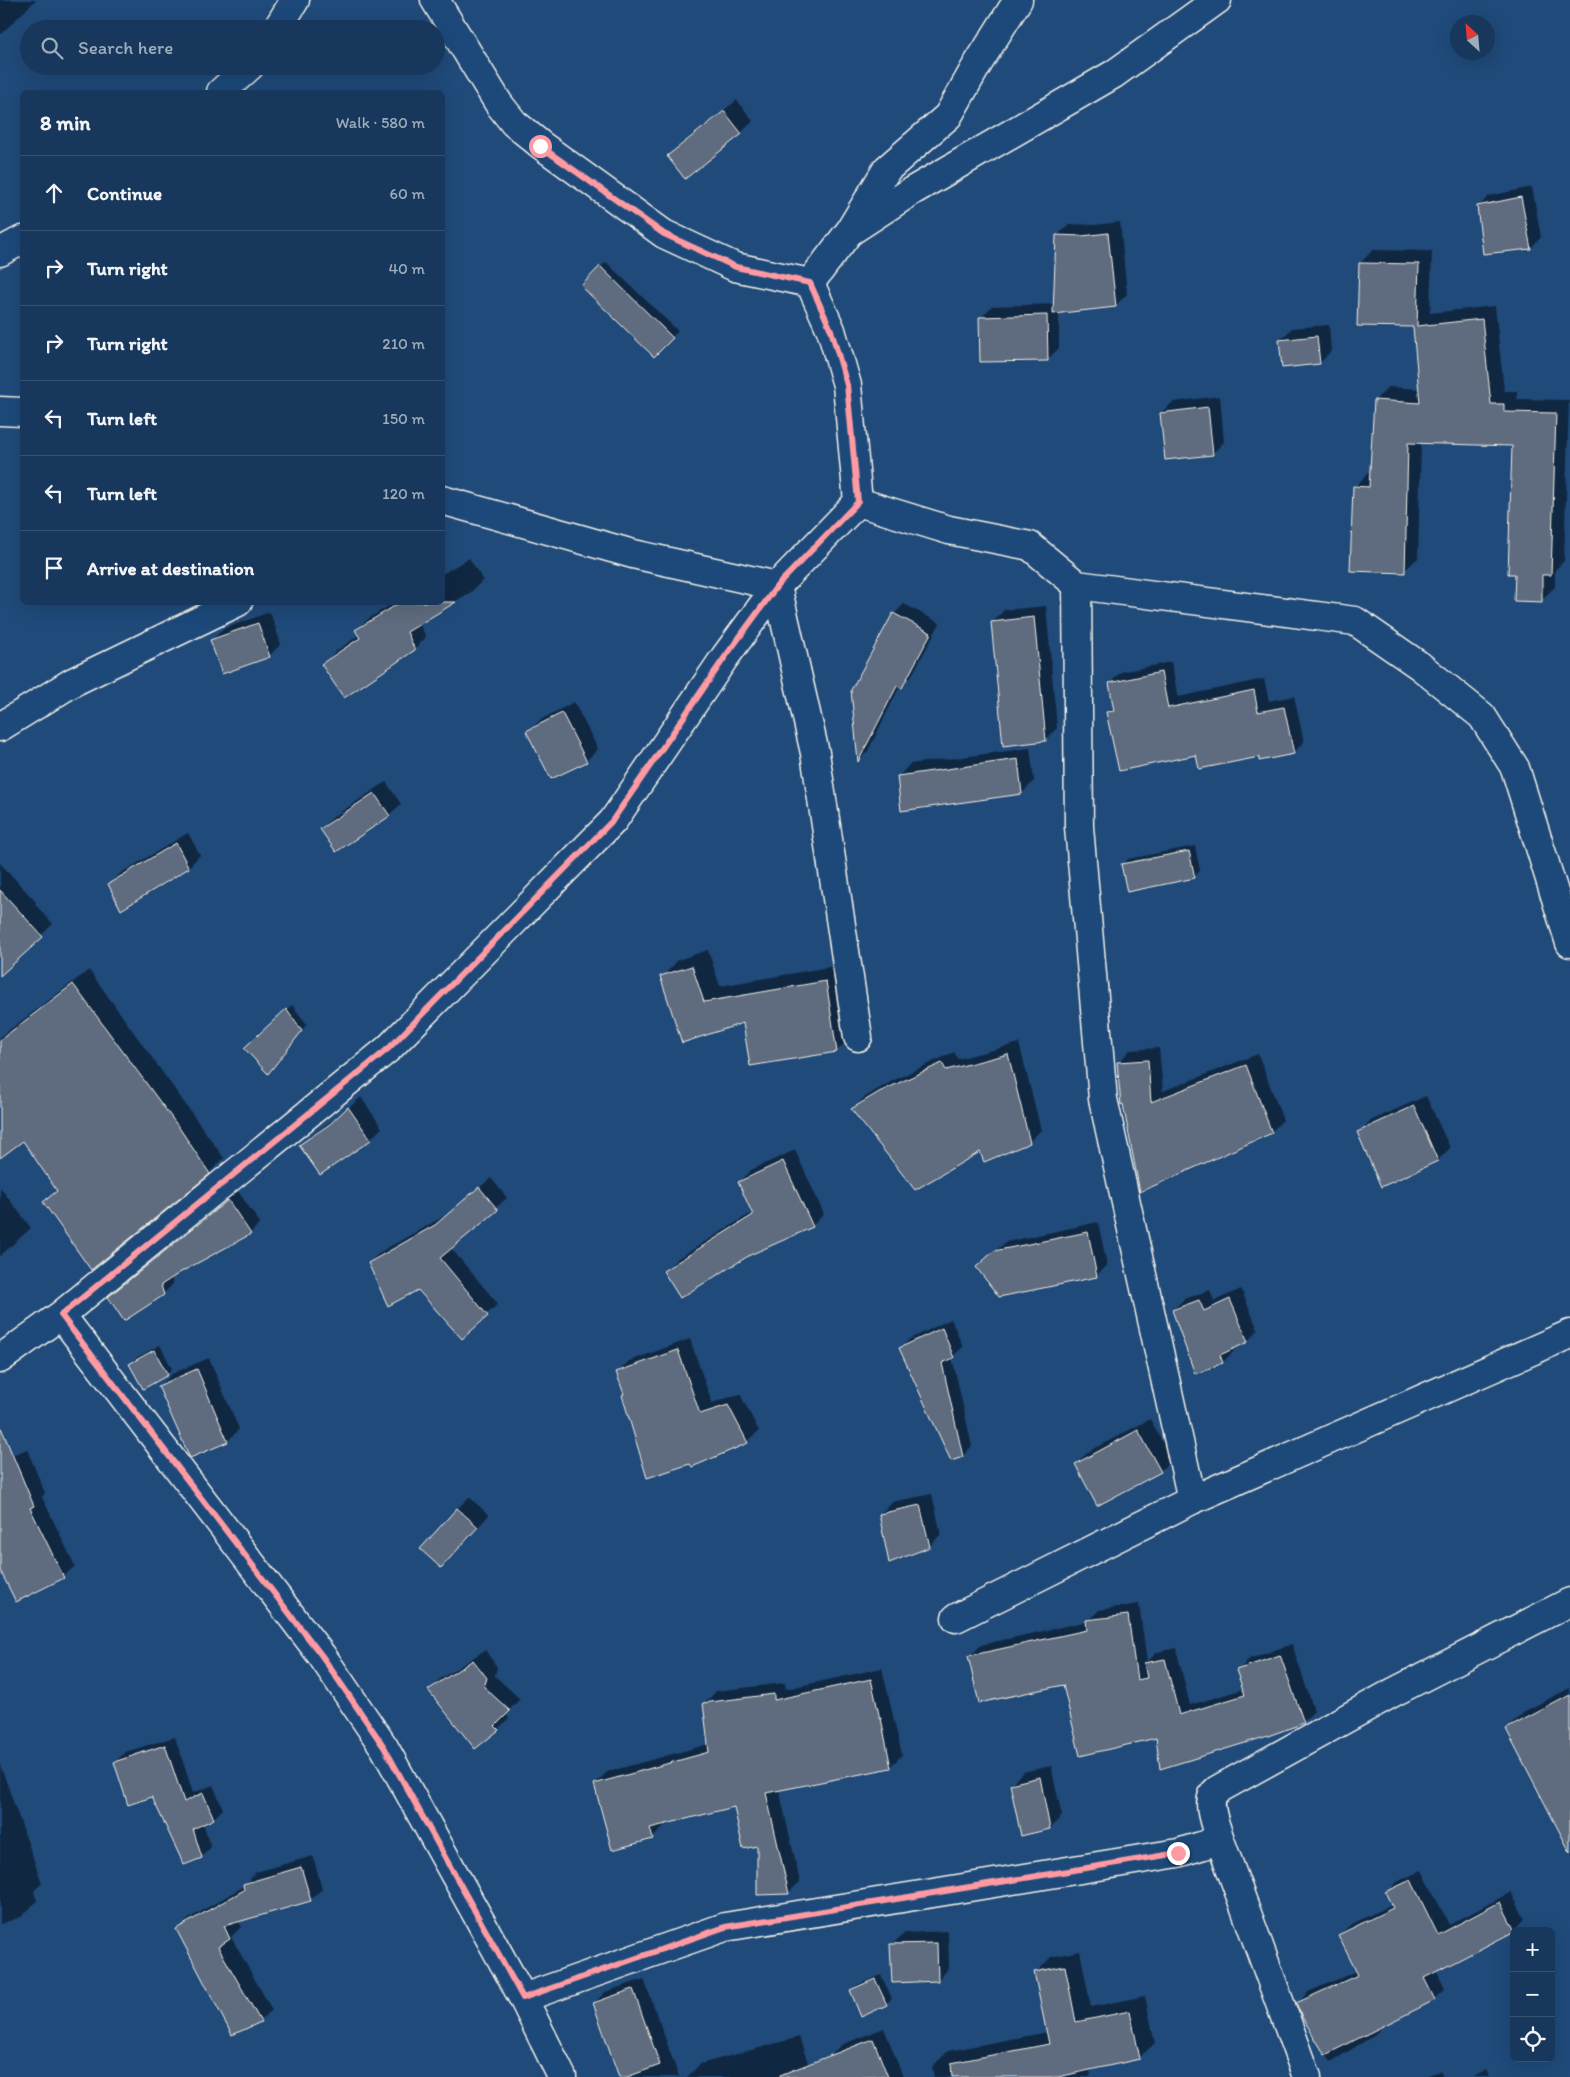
<!DOCTYPE html>
<html lang="en">
<head>
<meta charset="utf-8">
<style>
	body { margin:0; font-family:Itim,sans-serif; background:#244365; color:#f1f3f6 }
	.controls { position:absolute; right:15px; bottom:15px; display:grid; overflow:hidden; border-radius:8px; box-shadow:0 5px 20px #0002 }
	.controls button { width:45px; height:45px; display:grid; place-items:center; padding:0; border:0; border-bottom:1px solid #365272; background:#17385c; color:#f1f3f6; font:25px sans-serif }
	.compass { position:absolute; left:1450px; top:15px; width:45px; height:45px; border-radius:50%; background:#17385c; box-shadow:0 5px 20px #0002; rotate:334deg }
	.stop { position:absolute; width:15px; height:15px; margin:-11px; border:4px solid #ff9aa2; border-radius:50%; background:#fff }
	.stop.end { background:#ff9aa2; border-color:#fff; box-shadow:0 1px 5px #0008 }
	.list { margin:0; padding:0; list-style:none }
	h2 { display:flex; justify-content:space-between; align-items:center; height:65px; margin:0; padding:0 20px; font-size:21px }
	h2 small { font-size:16px; font-weight:400; color:#9eacbb }
	.list li { display:grid; grid-template-columns:32px 1fr auto; gap:15px; align-items:center; box-sizing:border-box; height:75px; padding:0 20px; border-top:1px solid #365272 }
	.list b { display:block; font-size:19px; white-space:nowrap }
	.list em { font-size:16px; font-style:normal; color:#9eacbb }
	.icon { flex:none; width:28px; height:28px; fill:none; stroke:currentColor; stroke-width:2; stroke-linecap:round; stroke-linejoin:round }
	.map { position:relative; flex:none; width:1570px; height:2077px; overflow:hidden }
	.search { position:absolute; background:#17385c; box-shadow:0 5px 20px #0002; left:20px; top:20px; width:425px; height:55px; display:flex; align-items:center; gap:12px; box-sizing:border-box; padding:0 18px; border-radius:28px; color:#9eacbb; font-size:19px }
	.panel { position:absolute; background:#17385c; box-shadow:0 5px 20px #0002; left:20px; top:90px; width:425px; height:515px; border-radius:8px }
	.map>svg:first-child { display:block }
	.shadow { fill:#0007 }
	.building { fill:#5f6c7f; stroke:#f4f1e8 }
	.lines { fill:none; stroke-linecap:round; stroke-linejoin:round }
	.minor-casing { stroke:#f4f1e8; stroke-width:31 }
	.minor { stroke:#1f4a7a; stroke-width:28 }
	.route { stroke:#ff9aa2; stroke-width:6 }
</style>
</head>
<body>
<div class="map">
<svg width="1570" height="2077" viewBox="0 0 1570 2077">
	<rect width="100%" height="100%" fill="#1f4a7a"/>
	<filter id="ink" filterUnits="userSpaceOnUse"><feTurbulence type="fractalNoise" baseFrequency=".02" numOctaves="2"/><feDisplacementMap in="SourceGraphic" scale="10" xChannelSelector="R" yChannelSelector="G"/><feConvolveMatrix kernelMatrix="1 2 1 2 8 2 1 2 1" color-interpolation-filters="sRGB"/></filter>
	<g filter="url(#ink)">
		<!-- shadow -->
		<path class="shadow" d="M 0,0 L 36,0 L 0,35 Z
			M 737,100 L 753,121 L 741,133 L 685,177 L 668,156 L 680,145 Z
			M 1532,187 L 1541,237 L 1531,248 L 1479,206 L 1489,196 Z
			M 1120,222 L 1127,294 L 1115,306 L 1059,312 L 1059,348 L 1047,360 L 981,318 L 992,306 L 1055,304 L 1057,236 L 1069,224 L 1095,225 Z
			M 1373,250 L 1432,251 L 1430,313 L 1495,306 L 1504,391 L 1517,391 L 1517,399 L 1569,400 L 1564,561 L 1555,570 L 1555,587 L 1541,600 L 1516,573 L 1513,445 L 1421,442 L 1418,558 L 1404,571 L 1355,487 L 1368,473 L 1371,473 L 1375,400 L 1389,387 L 1420,389 L 1414,326 L 1360,263 Z
			M 606,262 L 678,331 L 654,355 L 582,286 Z
			M 1329,325 L 1331,351 L 1320,363 L 1281,340 L 1292,328 Z
			M 1220,396 L 1224,442 L 1212,454 L 1161,413 L 1173,402 Z
			M 469,558 L 483,580 L 471,592 L 419,623 L 426,637 L 415,649 L 345,696 L 323,664 L 335,652 L 359,635 L 356,630 L 368,619 L 395,602 L 442,602 L 442,574 Z
			M 904,604 L 940,623 L 911,677 L 900,686 L 868,751 L 859,760 L 894,614 Z
			M 1046,606 L 1057,728 L 1045,740 L 993,622 L 1004,610 Z
			M 270,612 L 281,644 L 269,656 L 211,641 L 223,629 Z
			M 1171,662 L 1178,697 L 1264,679 L 1269,701 L 1294,696 L 1304,742 L 1293,753 L 1260,756 L 1197,753 L 1107,713 L 1115,705 L 1110,683 L 1121,672 Z
			M 574,702 L 598,749 L 586,761 L 552,778 L 528,732 L 540,720 Z
			M 1030,748 L 1034,781 L 1022,793 L 899,776 L 910,764 Z
			M 386,782 L 401,804 L 389,815 L 321,829 L 333,817 Z
			M 188,833 L 200,855 L 189,867 L 121,908 L 109,884 L 121,873 Z
			M 1195,846 L 1200,871 L 1194,877 L 1122,865 L 1128,859 Z
			M 0,863 L 36,902 L 35,904 L 53,924 L 0,974 Z
			M 708,950 L 720,986 L 841,965 L 853,1035 L 837,1051 L 751,1065 L 744,1021 L 683,1042 L 662,977 L 678,960 Z
			M 89,970 L 224,1158 L 209,1173 L 45,1202 L 58,1189 L 24,1139 L 0,1157 L 0,1037 Z
			M 292,1005 L 307,1024 L 273,1067 L 251,1043 Z
			M 1019,1043 L 1041,1130 L 1029,1142 L 980,1150 L 853,1109 L 865,1097 L 892,1081 L 954,1052 L 958,1059 Z
			M 1159,1048 L 1163,1091 L 1258,1054 L 1283,1120 L 1271,1132 L 1141,1190 L 1119,1062 L 1130,1050 Z
			M 1426,1096 L 1450,1148 L 1438,1160 L 1382,1185 L 1358,1133 L 1370,1121 Z
			M 361,1097 L 382,1128 L 370,1139 L 301,1146 L 313,1134 L 343,1113 Z
			M 795,1150 L 824,1214 L 812,1226 L 665,1271 L 677,1259 L 753,1212 L 739,1182 L 751,1170 Z
			M 491,1178 L 507,1198 L 450,1247 L 498,1304 L 462,1337 L 418,1289 L 369,1263 L 380,1252 L 448,1214 Z
			M 0,1187 L 31,1228 L 0,1256 Z
			M 238,1191 L 260,1223 L 251,1233 L 171,1277 L 173,1284 L 163,1294 L 109,1297 Z
			M 1098,1222 L 1107,1265 L 1097,1275 L 988,1257 L 1006,1242 Z
			M 1241,1289 L 1258,1330 L 1248,1341 L 1232,1348 L 1234,1351 L 1223,1362 L 1173,1310 L 1184,1299 L 1210,1290 L 1214,1301 Z
			M 951,1319 L 963,1347 L 952,1357 L 972,1446 L 963,1456 L 900,1349 L 910,1339 Z
			M 690,1339 L 712,1403 L 740,1394 L 759,1431 L 747,1442 L 625,1394 L 617,1373 L 629,1361 Z
			M 160,1345 L 172,1369 L 167,1374 L 131,1364 L 136,1358 Z
			M 209,1358 L 239,1429 L 228,1441 L 191,1457 L 160,1386 L 172,1374 Z
			M 1150,1419 L 1172,1460 L 1160,1471 L 1076,1464 L 1088,1452 Z
			M 27,1449 L 45,1493 L 42,1497 L 75,1566 L 63,1577 L 0,1567 L 0,1460 Z
			M 932,1494 L 941,1534 L 930,1546 L 880,1514 L 892,1502 Z
			M 469,1497 L 489,1515 L 453,1555 L 457,1509 Z
			M 1139,1604 L 1147,1662 L 1157,1652 L 1176,1648 L 1190,1705 L 1244,1689 L 1238,1671 L 1249,1659 L 1292,1644 L 1314,1711 L 1303,1722 L 1157,1736 L 1064,1683 L 970,1656 L 981,1645 L 1088,1621 L 1099,1610 Z
			M 485,1650 L 497,1667 L 495,1676 L 520,1699 L 505,1714 L 509,1718 L 498,1729 L 429,1690 L 440,1679 Z
			M 882,1668 L 902,1755 L 891,1766 L 779,1789 L 800,1882 L 788,1893 L 734,1806 L 663,1824 L 664,1826 L 653,1838 L 595,1784 L 607,1772 L 709,1744 L 705,1703 L 716,1691 L 785,1683 L 786,1689 Z
			M 1570,1688 L 1570,1817 L 1507,1729 L 1525,1711 Z
			M 175,1737 L 193,1793 L 213,1785 L 223,1809 L 214,1818 L 203,1823 L 211,1847 L 201,1857 L 153,1795 L 115,1762 L 125,1752 Z
			M 0,1764 L 42,1883 L 34,1891 L 37,1901 L 21,1917 L 0,1924 Z
			M 1051,1766 L 1062,1816 L 1050,1828 L 1011,1784 L 1023,1772 Z
			M 313,1856 L 322,1889 L 310,1900 L 238,1920 L 241,1927 L 231,1937 L 272,2010 L 260,2021 L 178,1929 L 190,1918 L 244,1886 L 256,1872 Z
			M 1422,1870 L 1449,1925 L 1511,1892 L 1525,1919 L 1514,1930 L 1436,1970 L 1445,1989 L 1434,1999 L 1384,2025 L 1373,2036 L 1331,2062 L 1303,2017 L 1298,2003 L 1308,1992 L 1357,1971 L 1339,1935 L 1350,1925 L 1392,1904 L 1387,1893 L 1397,1882 Z
			M 948,1931 L 949,1968 L 938,1980 L 892,1945 L 904,1933 Z
			M 1080,1951 L 1091,2007 L 1145,1996 L 1155,2043 L 1139,2058 L 1090,2069 L 1091,2075 L 1089,2077 L 934,2077 L 932,2067 L 948,2051 L 1048,2032 L 1036,1973 L 1051,1957 Z
			M 881,1975 L 892,1998 L 886,2004 L 852,1990 L 857,1985 Z
			M 644,1979 L 679,2077 L 629,2077 L 629,2075 L 621,2077 L 594,2003 L 605,1992 Z
			M 884,2028 L 903,2077 L 833,2077 L 829,2057 L 841,2045 Z
			M 799,2037 L 813,2077 L 687,2077 L 700,2064 Z
			M 1486,2070 L 1490,2077 L 1473,2077 Z
			M 1440,2071 L 1443,2077 L 1423,2077 L 1425,2076 Z"/>
		<!-- building -->
		<path class="building" d="M 724,111 L 742,134 L 685,179 L 667,156 Z
			M 1521,197 L 1531,249 L 1483,254 L 1477,206 Z
			M 1108,233 L 1116,307 L 1053,314 L 1056,235 L 1082,236 Z
			M 1359,263 L 1419,264 L 1417,326 L 1482,319 L 1491,404 L 1504,404 L 1504,412 L 1556,413 L 1551,575 L 1542,575 L 1542,602 L 1514,601 L 1515,574 L 1508,574 L 1512,446 L 1408,443 L 1405,573 L 1350,571 L 1353,486 L 1369,487 L 1374,400 L 1420,403 L 1413,327 L 1357,326 Z
			M 600,266 L 673,338 L 654,357 L 581,286 Z
			M 1047,315 L 1048,361 L 980,362 L 979,317 Z
			M 1317,336 L 1320,364 L 1282,368 L 1279,340 Z
			M 1208,407 L 1213,455 L 1165,460 L 1160,413 Z
			M 401,602 L 456,602 L 407,632 L 415,650 L 344,698 L 321,664 L 360,638 L 355,630 Z
			M 893,613 L 931,633 L 902,688 L 897,686 L 858,762 L 851,690 Z
			M 1034,617 L 1046,741 L 1003,746 L 991,622 Z
			M 258,623 L 270,657 L 222,674 L 210,640 Z
			M 1161,672 L 1168,708 L 1254,690 L 1258,712 L 1284,707 L 1294,754 L 1259,761 L 1259,757 L 1199,769 L 1196,755 L 1119,771 L 1106,712 L 1114,711 L 1109,683 Z
			M 562,713 L 587,762 L 551,779 L 526,731 Z
			M 1018,759 L 1022,794 L 901,811 L 897,776 Z
			M 374,793 L 390,816 L 336,852 L 320,829 Z
			M 176,843 L 189,868 L 121,910 L 108,884 Z
			M 1189,851 L 1195,878 L 1127,892 L 1121,864 Z
			M 0,890 L 43,937 L 0,976 Z
			M 692,966 L 704,1002 L 826,981 L 837,1052 L 750,1066 L 743,1023 L 682,1043 L 660,976 Z
			M 73,984 L 180,1129 L 210,1174 L 91,1270 L 43,1202 L 57,1191 L 23,1141 L 0,1158 L 0,1040 Z
			M 286,1009 L 302,1031 L 268,1074 L 244,1048 Z
			M 1008,1054 L 1030,1143 L 984,1162 L 980,1152 L 915,1190 L 851,1109 L 879,1092 L 942,1063 L 946,1070 Z
			M 1148,1060 L 1151,1102 L 1246,1065 L 1272,1133 L 1140,1192 L 1123,1104 L 1121,1105 L 1117,1062 Z
			M 1414,1106 L 1438,1161 L 1381,1187 L 1357,1132 Z
			M 348,1107 L 371,1140 L 320,1175 L 299,1145 L 330,1124 Z
			M 783,1161 L 813,1227 L 750,1255 L 680,1298 L 663,1271 L 753,1215 L 738,1182 Z
			M 479,1187 L 498,1210 L 440,1258 L 488,1316 L 462,1339 L 418,1290 L 388,1306 L 368,1263 L 435,1225 Z
			M 228,1200 L 251,1234 L 181,1272 L 161,1285 L 164,1295 L 124,1321 L 108,1297 Z
			M 1088,1232 L 1097,1277 L 999,1297 L 976,1267 L 994,1251 Z
			M 1230,1299 L 1248,1342 L 1220,1355 L 1223,1363 L 1195,1374 L 1172,1310 L 1199,1300 L 1204,1311 Z
			M 942,1328 L 954,1358 L 942,1363 L 963,1457 L 951,1461 L 899,1348 Z
			M 154,1350 L 168,1375 L 143,1389 L 129,1364 Z
			M 678,1350 L 700,1414 L 728,1405 L 748,1443 L 692,1467 L 690,1464 L 647,1478 L 622,1395 L 624,1394 L 616,1372 Z
			M 197,1369 L 228,1442 L 190,1458 L 158,1386 Z
			M 0,1425 L 34,1506 L 30,1508 L 64,1578 L 16,1602 L 0,1570 Z
			M 1138,1430 L 1161,1472 L 1097,1506 L 1075,1464 Z
			M 920,1505 L 930,1547 L 889,1563 L 879,1514 Z
			M 457,1508 L 478,1527 L 441,1568 L 420,1549 Z
			M 1128,1615 L 1137,1680 L 1147,1678 L 1144,1663 L 1165,1659 L 1179,1715 L 1245,1695 L 1236,1670 L 1280,1655 L 1304,1723 L 1268,1736 L 1160,1769 L 1156,1738 L 1080,1756 L 1063,1685 L 979,1703 L 968,1656 L 1087,1630 L 1086,1620 Z
			M 473,1660 L 487,1678 L 484,1687 L 510,1711 L 495,1726 L 499,1730 L 475,1749 L 428,1690 Z
			M 871,1679 L 880,1719 L 881,1718 L 891,1768 L 766,1793 L 789,1894 L 757,1895 L 757,1846 L 743,1849 L 734,1807 L 650,1828 L 653,1839 L 612,1850 L 594,1784 L 709,1752 L 703,1703 L 774,1694 L 774,1700 Z
			M 1570,1695 L 1570,1852 L 1506,1729 Z
			M 165,1745 L 184,1802 L 203,1793 L 214,1819 L 193,1829 L 202,1858 L 184,1865 L 152,1797 L 128,1805 L 114,1762 Z
			M 1040,1777 L 1050,1829 L 1021,1836 L 1010,1784 Z
			M 301,1867 L 311,1901 L 224,1926 L 230,1939 L 218,1947 L 261,2022 L 232,2035 L 176,1929 L 244,1890 L 243,1884 Z
			M 1411,1880 L 1438,1935 L 1500,1902 L 1515,1931 L 1424,1978 L 1435,2000 L 1325,2055 L 1302,2017 L 1296,2003 L 1358,1975 L 1338,1935 L 1393,1908 L 1385,1892 Z
			M 937,1943 L 938,1981 L 892,1983 L 890,1944 Z
			M 1065,1966 L 1076,2022 L 1130,2011 L 1140,2059 L 1058,2077 L 952,2077 L 951,2063 L 1049,2044 L 1034,1972 Z
			M 875,1979 L 887,2005 L 861,2017 L 850,1990 Z
			M 633,1989 L 660,2065 L 627,2077 L 619,2077 L 593,2003 Z
			M 873,2039 L 888,2077 L 780,2077 L 780,2075 Z"/>
		<g class="lines">
			<defs>
				<path id="minor" d="M 435,0 L 499,104 L 514,123 L 541,145 L 664,234 L 735,267 L 810,283
					M 277,29 L 295,0
					M 221,92 L 250,66
					M 852,227 L 887,169 L 948,116 L 977,65 L 1018,0
					M 0,252 L 22,240
					M 810,283 L 849,232 L 912,191 L 1114,74 L 1217,0
					M 0,411 L 22,412
					M 442,500 L 633,554 L 777,586 L 815,753 L 858,1037
					M 858,502 L 949,530 L 1030,546 L 1077,585 L 1355,621 L 1420,666 L 1482,716 L 1515,768 L 1570,943
					M 1077,585 L 1079,827 L 1103,1099 L 1192,1500
					M 0,727 L 73,682 L 238,602
					M 61,1315 L 322,1656 L 384,1747 L 523,1998 L 562,2077
					M 0,1359 L 61,1315 L 389,1048 L 613,821 L 725,657 L 777,586 L 858,502 L 847,385 L 831,330 L 810,283
					M 956,1618 L 1192,1500 L 1570,1334
					M 1220,1840 C 1216,1826 1204,1800 1217,1790 L 1394,1692 L 1570,1602
					M 523,1998 L 725,1927 L 1178,1853 L 1220,1840 L 1307,2077"/>
			</defs>
			<!-- minor casing -->
			<use href="#minor" class="minor-casing"/>
			<!-- minor -->
			<use href="#minor" class="minor"/>
		</g>
	</g>
	<g class="lines" filter="url(#ink)">
		<!-- route -->
		<path class="route" d="M 540,146 L 664,234 L 736,267 L 810,283 L 831,330 L 847,385 L 858,502 L 777,586 L 725,657 L 612,821 L 389,1048 L 61,1315 L 322,1656 L 384,1747 L 523,1998 L 725,1927 L 1178,1853"/>
	</g>
</svg>
<div class="controls">
<button>+</button>
<button>−</button>
<button><svg class="icon" aria-label="locate" viewBox="0 0 24 24"><circle cx="12" cy="12" r="6"/><path d="M12 2v4M12 18v4M2 12h4M18 12h4"/></svg></button>
</div>
<svg class="compass" viewBox="-18 -18 36 36"><path d="M0-13l5 13h-10z" fill="#e53935"/><path d="M0 13l5-13h-10z" fill="#9eacbb"/></svg>
<div class="stop" style="left:540px;top:146px"></div>
<div class="stop end" style="left:1178px;top:1853px"></div>
<div class="search"><svg class="icon" aria-label="search" viewBox="0 0 24 24"><circle cx="10" cy="10" r="6"/><path d="M15 15l6 6"/></svg>Search here</div>
<section class="panel">
<h2>8 min<small>Walk · 580 m</small></h2>
<ul class="list">
<li><svg class="icon" aria-label="ahead" viewBox="0 0 24 24"><path d="M12 20V5M6 11l6-6 6 6"/></svg><div><b>Continue</b></div><em>60 m</em></li>
<li><svg class="icon" aria-label="right" viewBox="0 0 24 24"><path d="M7 20v-9h11M14 6l5 5-5 5"/></svg><div><b>Turn right</b></div><em>40 m</em></li>
<li><svg class="icon" aria-label="right" viewBox="0 0 24 24"><path d="M7 20v-9h11M14 6l5 5-5 5"/></svg><div><b>Turn right</b></div><em>210 m</em></li>
<li><svg class="icon" aria-label="left" viewBox="0 0 24 24"><path d="M17 20v-9H6M10 6l-5 5 5 5"/></svg><div><b>Turn left</b></div><em>150 m</em></li>
<li><svg class="icon" aria-label="left" viewBox="0 0 24 24"><path d="M17 20v-9H6M10 6l-5 5 5 5"/></svg><div><b>Turn left</b></div><em>120 m</em></li>
<li><svg class="icon" aria-label="arrive" viewBox="0 0 24 24"><path d="M6 21V4h12l-3 4 3 4H6"/></svg><div><b>Arrive at destination</b></div></li>
</ul>
</section>
</div>
</body>
</html>
